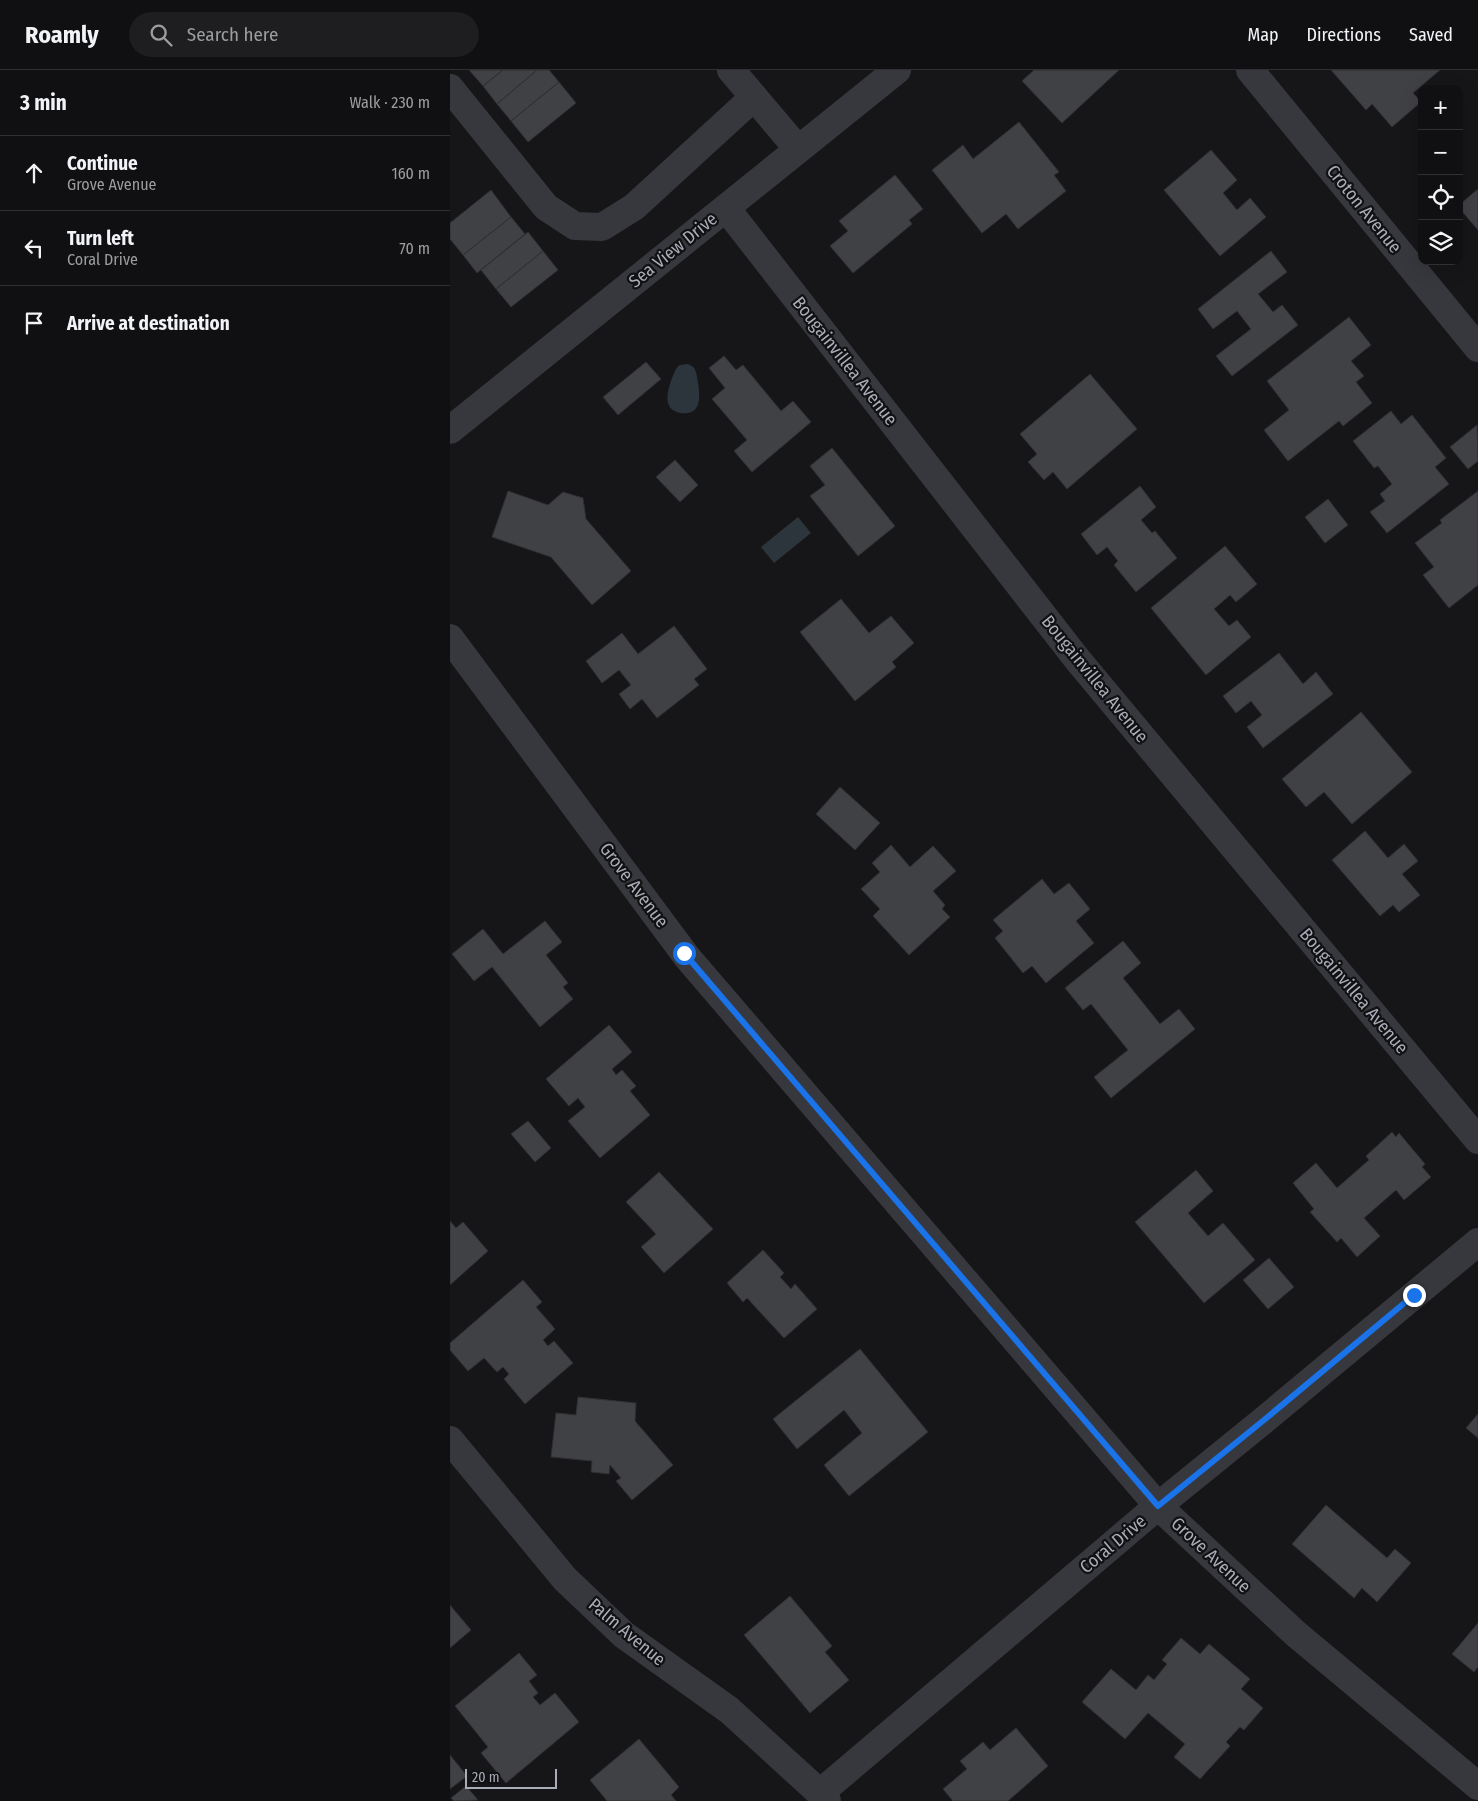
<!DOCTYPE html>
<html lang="en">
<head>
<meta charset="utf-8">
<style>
	body { margin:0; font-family:"Fira Sans Condensed",sans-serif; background:#1e1e20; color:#f1f3f6 }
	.controls { position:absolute; right:15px; top:15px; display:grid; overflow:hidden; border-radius:10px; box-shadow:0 5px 20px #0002 }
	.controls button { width:45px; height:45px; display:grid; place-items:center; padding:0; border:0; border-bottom:1px solid #303032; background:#101012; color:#f1f3f6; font:25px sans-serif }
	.scale { position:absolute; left:15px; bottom:12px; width:92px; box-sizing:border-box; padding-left:5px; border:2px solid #a8adb8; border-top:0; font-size:14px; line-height:18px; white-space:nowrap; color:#a8adb8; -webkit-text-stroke:4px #111113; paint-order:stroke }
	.stop { position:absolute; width:15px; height:15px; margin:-11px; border:4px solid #1a73e8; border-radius:50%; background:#fff }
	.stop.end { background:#1a73e8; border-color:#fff; box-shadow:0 1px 5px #0008 }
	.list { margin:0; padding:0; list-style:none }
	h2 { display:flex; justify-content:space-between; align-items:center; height:65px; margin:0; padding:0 20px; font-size:21px }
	h2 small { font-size:16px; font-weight:400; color:#9c9d9f }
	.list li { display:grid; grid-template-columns:32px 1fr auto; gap:15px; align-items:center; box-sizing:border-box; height:75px; padding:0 20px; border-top:1px solid #303032 }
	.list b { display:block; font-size:19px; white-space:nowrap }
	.list p { margin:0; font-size:16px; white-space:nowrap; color:#9c9d9f }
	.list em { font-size:16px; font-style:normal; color:#9c9d9f }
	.icon { flex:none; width:28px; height:28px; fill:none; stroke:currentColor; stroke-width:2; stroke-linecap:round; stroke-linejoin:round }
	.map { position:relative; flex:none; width:1028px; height:1731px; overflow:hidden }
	header { display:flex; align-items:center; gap:30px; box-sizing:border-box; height:70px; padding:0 25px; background:#101012; border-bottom:1px solid #303032 }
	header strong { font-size:24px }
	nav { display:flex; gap:28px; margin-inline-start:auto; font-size:18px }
	.search { width:350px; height:45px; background:#1e1e20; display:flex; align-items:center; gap:12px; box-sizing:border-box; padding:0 18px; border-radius:28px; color:#9c9d9f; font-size:19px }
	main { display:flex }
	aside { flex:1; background:#101012 }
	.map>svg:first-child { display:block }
	.water { fill:#2c353c }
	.building { fill:#404145; stroke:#303034 }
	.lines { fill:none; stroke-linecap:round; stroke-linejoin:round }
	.minor { stroke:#37383d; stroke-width:28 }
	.route { stroke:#1a73e8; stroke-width:6 }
	.labels { text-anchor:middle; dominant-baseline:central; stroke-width:4.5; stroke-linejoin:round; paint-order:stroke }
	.street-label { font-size:18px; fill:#a8adb8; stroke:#111113 }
</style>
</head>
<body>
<header>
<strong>Roamly</strong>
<div class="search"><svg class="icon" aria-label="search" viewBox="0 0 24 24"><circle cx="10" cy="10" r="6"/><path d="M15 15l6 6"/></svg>Search here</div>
<nav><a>Map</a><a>Directions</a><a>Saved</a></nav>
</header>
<main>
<aside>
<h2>3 min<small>Walk · 230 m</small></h2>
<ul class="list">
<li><svg class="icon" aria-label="ahead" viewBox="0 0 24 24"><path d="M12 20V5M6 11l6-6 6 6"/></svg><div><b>Continue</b><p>Grove Avenue</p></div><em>160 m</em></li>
<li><svg class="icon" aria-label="left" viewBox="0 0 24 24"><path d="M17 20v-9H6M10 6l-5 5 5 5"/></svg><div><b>Turn left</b><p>Coral Drive</p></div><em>70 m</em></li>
<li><svg class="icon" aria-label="arrive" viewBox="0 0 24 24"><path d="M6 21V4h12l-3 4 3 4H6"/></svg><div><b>Arrive at destination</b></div></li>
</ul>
</aside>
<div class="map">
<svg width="1028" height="1731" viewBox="0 0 1028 1731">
	<rect width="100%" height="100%" fill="#161618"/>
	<!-- water -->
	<path class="water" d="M 238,294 C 239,295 243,296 244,298 C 247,302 247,308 248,313 C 250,326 252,346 231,343 C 211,340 218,320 222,308 C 224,304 225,298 230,295 C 231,295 236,294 238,294 Z
		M 348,447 L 361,463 L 324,493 L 311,477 Z"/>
	<!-- building -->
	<path class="building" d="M 19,0 L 53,0 L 33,16 Z
		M 53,0 L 87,0 L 47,34 L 33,16 Z
		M 87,0 L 99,0 L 109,12 L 61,51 L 47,34 Z
		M 584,0 L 669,0 L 612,53 L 572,11 Z
		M 881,0 L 990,0 L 963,23 L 971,32 L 942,57 L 922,34 L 916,40 Z
		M 109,12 L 126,33 L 78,72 L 61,51 Z
		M 569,52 L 609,102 L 604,105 L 616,121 L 568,159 L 556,144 L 532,163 L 482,100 L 513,75 L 523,89 Z
		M 761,80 L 787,110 L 773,123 L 787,140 L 800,128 L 816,147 L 770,186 L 714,120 Z
		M 445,105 L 473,139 L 459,150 L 462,154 L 403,203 L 380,176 L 398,161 L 389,151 Z
		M 1028,119 L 1028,160 L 1009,138 L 1009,135 Z
		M 41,120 L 61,147 L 13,185 L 0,169 L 0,153 Z
		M 61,147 L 75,164 L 27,203 L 13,185 Z
		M 78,162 L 93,181 L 46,219 L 31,200 Z
		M 93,181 L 108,200 L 61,237 L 46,219 Z
		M 821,181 L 837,202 L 808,224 L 823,242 L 832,235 L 848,255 L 782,306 L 766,286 L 801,259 L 787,241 L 763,259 L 748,239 Z
		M 899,247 L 921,275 L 901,291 L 914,306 L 906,312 L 922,333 L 893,356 L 889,351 L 838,391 L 814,360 L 839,340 L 817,311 Z
		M 274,286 L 286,300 L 293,295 L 331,341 L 343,331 L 361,352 L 302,402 L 284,381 L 297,370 L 262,329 L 275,318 L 259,298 Z
		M 196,292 L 211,309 L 168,345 L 153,327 Z
		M 640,304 L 687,359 L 617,419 L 603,402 L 594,410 L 578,392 L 587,384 L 570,364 Z
		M 941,341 L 951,354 L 962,345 L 996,388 L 985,397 L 999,414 L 937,463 L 920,442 L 935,431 L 930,424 L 942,414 L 928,396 L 924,398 L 903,371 Z
		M 1027,355 L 1028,391 L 1018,399 L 1000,377 Z
		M 382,378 L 445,456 L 408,486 L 360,426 L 375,415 L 360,396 Z
		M 225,390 L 248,415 L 230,432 L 206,407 Z
		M 690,416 L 706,437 L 691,450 L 702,463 L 705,461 L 727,488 L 686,522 L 664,495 L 668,491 L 657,477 L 647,485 L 631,464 Z
		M 58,421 L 98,435 L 113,422 L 133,428 L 136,449 L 181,501 L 142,535 L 101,487 L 42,467 Z
		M 1028,421 L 1028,515 L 999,538 L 973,505 L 984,497 L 965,473 L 992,453 L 990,450 Z
		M 878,429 L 898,455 L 875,473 L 855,447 Z
		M 775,476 L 807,514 L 786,532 L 780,525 L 764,539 L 779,556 L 787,550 L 801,567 L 756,605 L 701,538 Z
		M 391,529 L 419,563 L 441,546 L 464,573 L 442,592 L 446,597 L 405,631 L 350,562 Z
		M 224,556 L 257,599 L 244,609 L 249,615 L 207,648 L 192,629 L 180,639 L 169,624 L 181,615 L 169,600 L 152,613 L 136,591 L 172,563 L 188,584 Z
		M 829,583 L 853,614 L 866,602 L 883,624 L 813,678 L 797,657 L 812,645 L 801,631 L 786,643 L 773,626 Z
		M 911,642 L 962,702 L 902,754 L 874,722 L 856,737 L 832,709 Z
		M 390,717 L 430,753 L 405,780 L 366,744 Z
		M 915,761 L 938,788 L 954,774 L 968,791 L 952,804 L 970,825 L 949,842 L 943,835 L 930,846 L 882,790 Z
		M 441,775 L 460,797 L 483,776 L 506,801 L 483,821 L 495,835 L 492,839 L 500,847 L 459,885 L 423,846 L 430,839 L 411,819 L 430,802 L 422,793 Z
		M 592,809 L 604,824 L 619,813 L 640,839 L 626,851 L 644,873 L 596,913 L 582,896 L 573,903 L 545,868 L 553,861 L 543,850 Z
		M 95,851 L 112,872 L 96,885 L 118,913 L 113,917 L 123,929 L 90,957 L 42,897 L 24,911 L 2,884 L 33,859 L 53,884 Z
		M 673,871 L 691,893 L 673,908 L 710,954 L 729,939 L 745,959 L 661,1028 L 644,1007 L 678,980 L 641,934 L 633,940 L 615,918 Z
		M 159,955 L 182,982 L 162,999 L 166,1005 L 172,1000 L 186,1016 L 180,1021 L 200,1045 L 150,1088 L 118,1051 L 135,1037 L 128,1028 L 119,1036 L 96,1009 Z
		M 78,1051 L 101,1078 L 85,1092 L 61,1064 Z
		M 942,1062 L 946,1067 L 949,1063 L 975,1094 L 972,1097 L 981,1107 L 954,1130 L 946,1120 L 914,1148 L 930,1166 L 907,1187 L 891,1168 L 887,1172 L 860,1142 L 864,1139 L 843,1113 L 866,1093 L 887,1118 L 919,1090 L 916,1086 Z
		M 746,1100 L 763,1121 L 738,1143 L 758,1166 L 773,1153 L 805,1190 L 754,1233 L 685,1152 Z
		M 209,1102 L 263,1159 L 214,1203 L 191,1177 L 206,1164 L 176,1132 Z
		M 0,1151 L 6,1158 L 13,1152 L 38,1181 L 0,1215 Z
		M 313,1180 L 334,1203 L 330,1207 L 341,1219 L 345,1214 L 367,1239 L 334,1268 L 297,1228 L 293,1232 L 277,1213 Z
		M 819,1188 L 844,1217 L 818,1239 L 793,1210 Z
		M 73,1210 L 92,1232 L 86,1237 L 105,1259 L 93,1270 L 98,1276 L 104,1271 L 123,1293 L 75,1334 L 54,1309 L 59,1304 L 53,1297 L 47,1302 L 34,1288 L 18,1301 L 0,1280 L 0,1273 Z
		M 410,1279 L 478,1362 L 399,1426 L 374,1395 L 412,1363 L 394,1340 L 347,1379 L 323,1349 Z
		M 128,1327 L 186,1333 L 185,1351 L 223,1395 L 182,1430 L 166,1411 L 171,1408 L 160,1395 L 159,1404 L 141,1402 L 142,1391 L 101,1387 L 106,1343 L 126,1345 Z
		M 1028,1344 L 1028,1368 L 1016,1358 Z
		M 876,1435 L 937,1488 L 945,1479 L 961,1493 L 927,1532 L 912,1518 L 904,1528 L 842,1474 Z
		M 340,1526 L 382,1576 L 375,1582 L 399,1610 L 360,1643 L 294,1565 Z
		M 0,1535 L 21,1560 L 0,1578 Z
		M 1028,1553 L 1028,1597 L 1024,1602 L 1002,1584 Z
		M 731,1568 L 750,1584 L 759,1574 L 800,1609 L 791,1619 L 813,1638 L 794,1660 L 790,1657 L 776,1672 L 780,1676 L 750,1709 L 724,1687 L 735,1674 L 698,1643 L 675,1669 L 632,1632 L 661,1599 L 686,1620 L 698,1605 L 704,1610 L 717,1594 L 712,1590 Z
		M 69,1583 L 87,1605 L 79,1611 L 88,1623 L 83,1627 L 90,1635 L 105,1623 L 129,1652 L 56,1713 L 31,1683 L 38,1677 L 5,1636 Z
		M 566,1658 L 598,1696 L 558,1731 L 503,1731 L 493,1719 L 517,1699 L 510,1691 L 533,1672 L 540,1680 Z
		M 189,1669 L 229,1717 L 221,1725 L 226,1731 L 157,1731 L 140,1710 Z
		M 0,1685 L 17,1706 L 0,1719 Z
		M 16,1716 L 28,1730 L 4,1731 L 1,1728 Z"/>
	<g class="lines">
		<!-- minor -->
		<path class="minor" d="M 281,0 L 348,79
			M 800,0 L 1028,278
			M 0,18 L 96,137 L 125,156 L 152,157 L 184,137 L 304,27
			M 276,138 L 627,589 L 1028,1070
			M 0,360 L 447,0
			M 0,568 L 237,887 L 708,1436 L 846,1564 L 1028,1716
			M 0,1370 L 115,1509 L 174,1565 L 279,1640 L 370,1723 L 377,1731
			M 370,1723 L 708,1436 L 814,1350 L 1028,1172"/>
	</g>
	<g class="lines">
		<!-- route -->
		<path class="route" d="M 234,883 L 708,1436 L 814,1350 L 964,1225"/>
	</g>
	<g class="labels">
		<!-- street labels -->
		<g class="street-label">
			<text transform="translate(914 139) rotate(51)">Croton Avenue</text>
			<text transform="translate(223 180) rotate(-39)">Sea View Drive</text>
			<text transform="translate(395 291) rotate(52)">Bougainvillea Avenue</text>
			<text transform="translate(645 609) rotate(51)">Bougainvillea Avenue</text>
			<text transform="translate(184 815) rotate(53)">Grove Avenue</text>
			<text transform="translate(904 921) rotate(50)">Bougainvillea Avenue</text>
			<text transform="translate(663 1474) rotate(-40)">Coral Drive</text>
			<text transform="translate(761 1485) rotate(43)">Grove Avenue</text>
			<text transform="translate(177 1562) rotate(40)">Palm Avenue</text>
		</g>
	</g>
</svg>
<div class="controls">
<button>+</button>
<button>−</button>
<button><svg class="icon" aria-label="locate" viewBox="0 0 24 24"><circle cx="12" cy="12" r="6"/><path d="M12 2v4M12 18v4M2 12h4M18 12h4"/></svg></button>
<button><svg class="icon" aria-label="layers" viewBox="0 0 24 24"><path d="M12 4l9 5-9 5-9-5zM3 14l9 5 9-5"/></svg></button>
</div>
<div class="scale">20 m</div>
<div class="stop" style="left:234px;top:883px"></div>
<div class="stop end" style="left:964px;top:1225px"></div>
</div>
</main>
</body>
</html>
